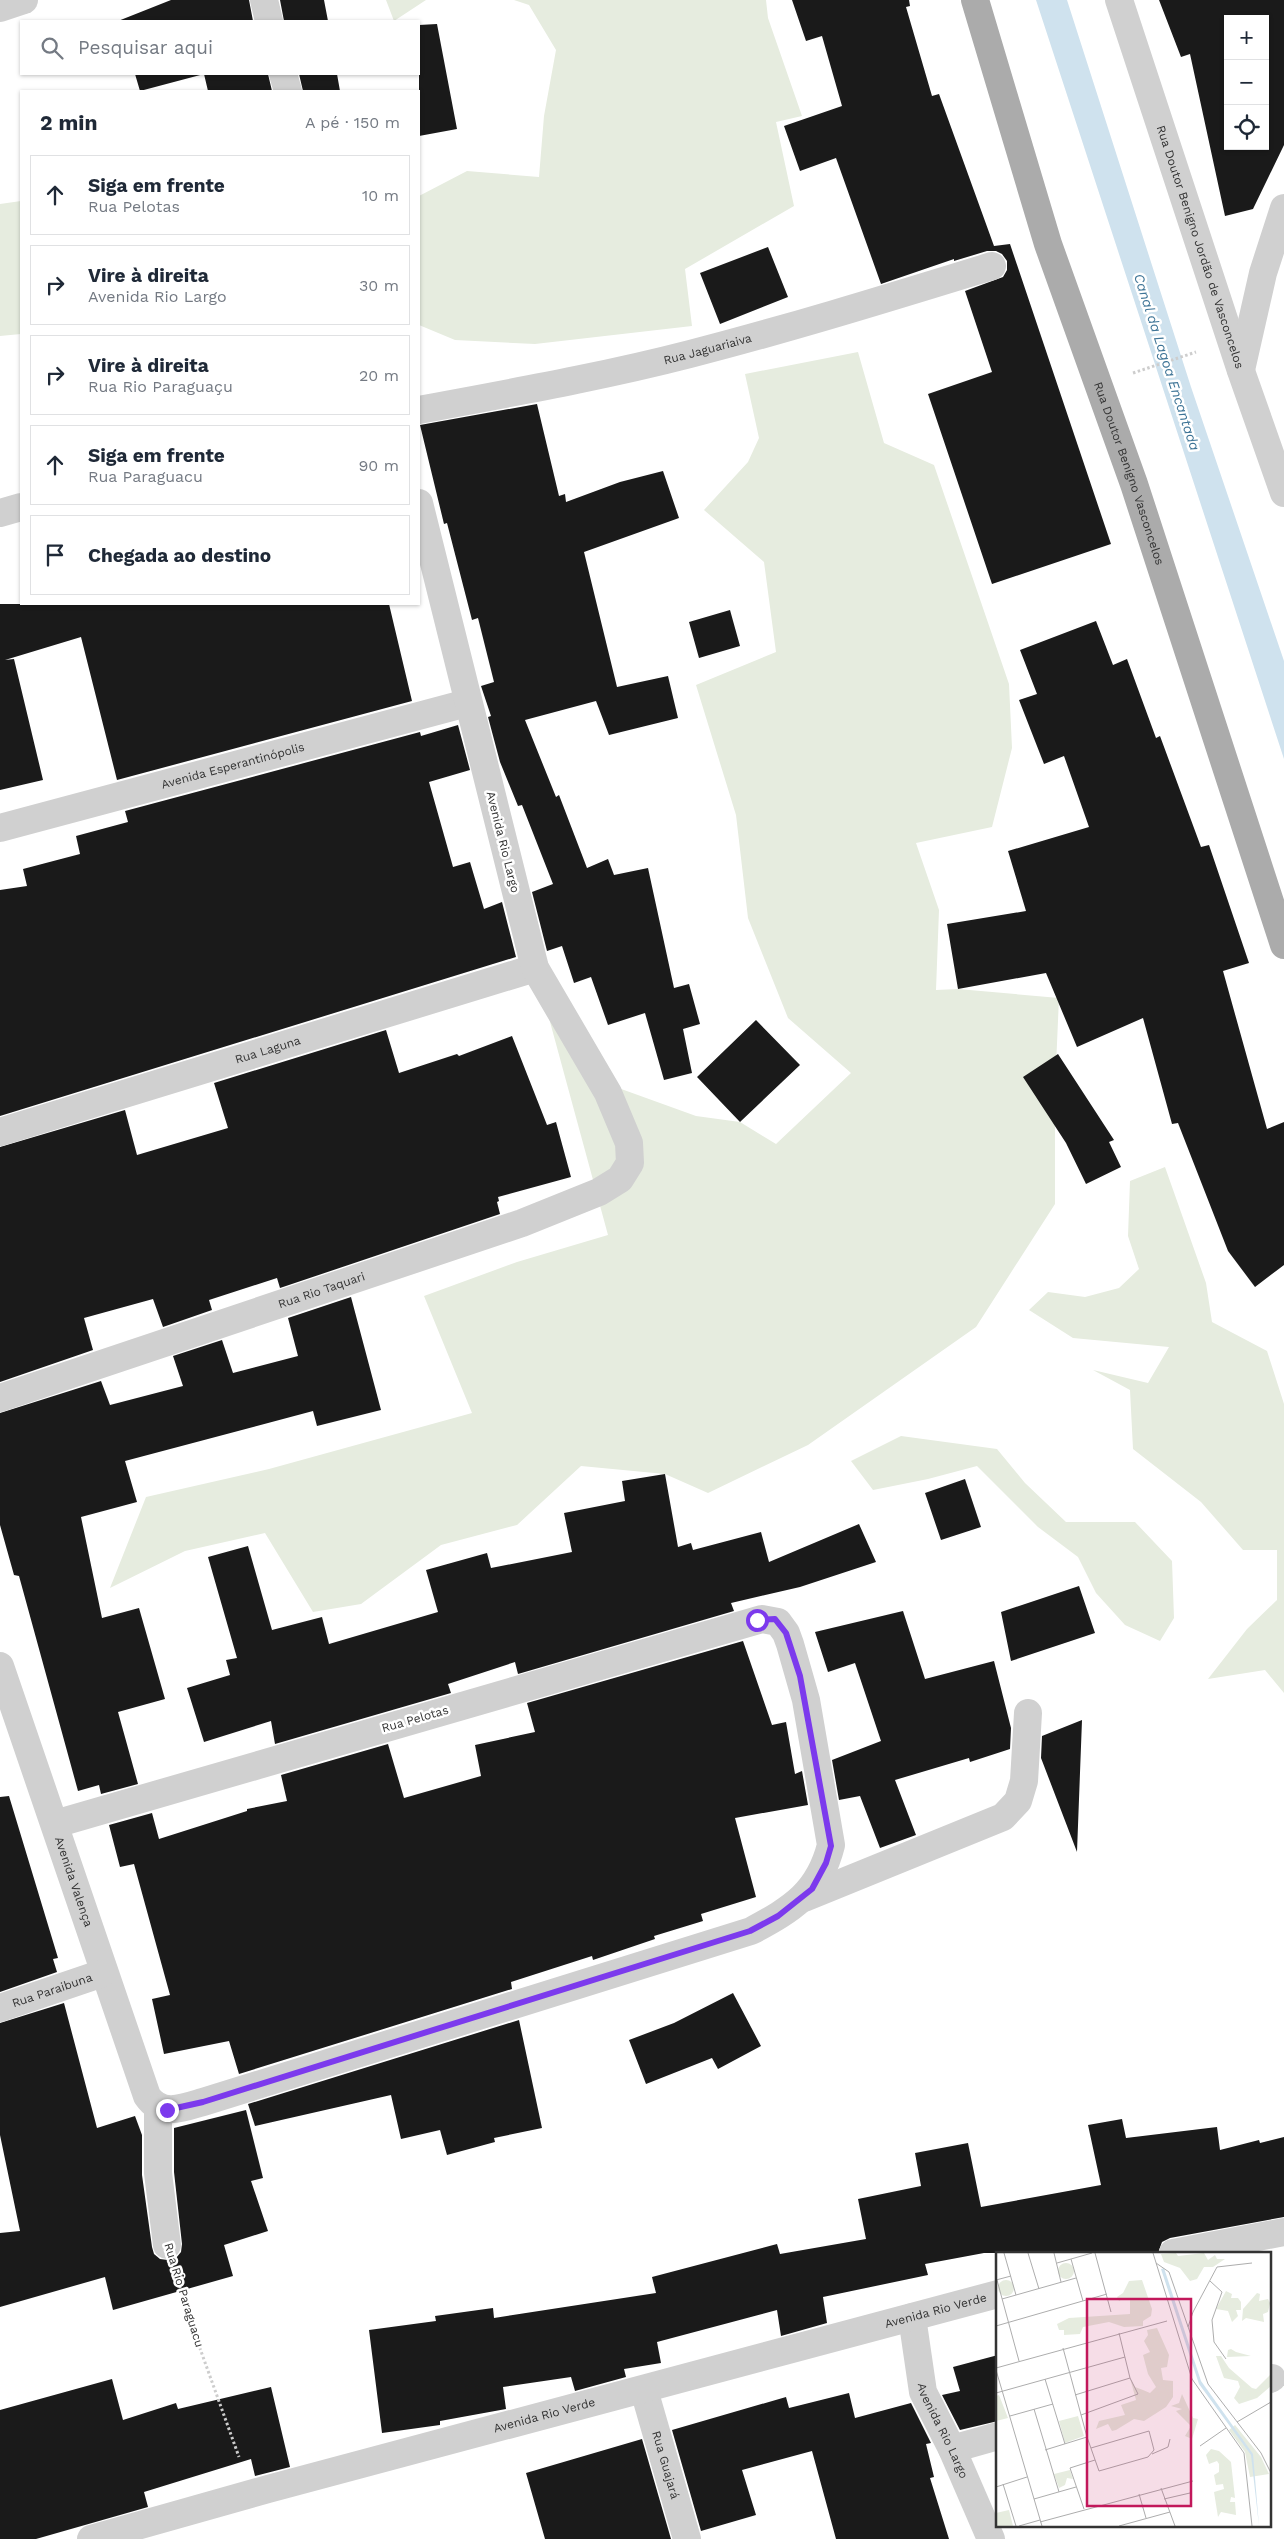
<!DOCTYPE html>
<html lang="pt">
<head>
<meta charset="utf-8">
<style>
	body { margin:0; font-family:"Work Sans",sans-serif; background:#f2f2f3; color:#1f2937 }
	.controls { position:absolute; right:15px; top:15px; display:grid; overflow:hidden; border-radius:0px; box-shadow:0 1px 4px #0004 }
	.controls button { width:45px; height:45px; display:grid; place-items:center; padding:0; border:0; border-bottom:1px solid #e0e1e3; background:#fff; color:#1f2937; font:25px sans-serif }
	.stop { position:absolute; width:15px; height:15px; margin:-11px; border:4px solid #7c3aed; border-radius:50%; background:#fff }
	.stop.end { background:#7c3aed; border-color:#fff; box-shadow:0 1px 5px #0008 }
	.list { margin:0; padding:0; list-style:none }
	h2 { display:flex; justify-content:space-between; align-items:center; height:65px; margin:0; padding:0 20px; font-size:21px }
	h2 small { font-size:16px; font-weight:400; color:#747a83 }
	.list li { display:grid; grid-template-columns:32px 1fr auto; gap:15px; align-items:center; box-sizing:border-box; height:80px; margin:0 10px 10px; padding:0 10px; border:1px solid #e0e1e3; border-radius:0px }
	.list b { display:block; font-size:19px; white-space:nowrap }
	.list p { margin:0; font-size:16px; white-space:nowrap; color:#747a83 }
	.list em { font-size:16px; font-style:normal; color:#747a83 }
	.icon { flex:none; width:28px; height:28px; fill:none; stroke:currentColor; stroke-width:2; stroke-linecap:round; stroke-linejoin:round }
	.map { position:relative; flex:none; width:1284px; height:2539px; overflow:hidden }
	.search { position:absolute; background:#fff; box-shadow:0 1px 4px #0004; left:20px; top:20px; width:400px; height:55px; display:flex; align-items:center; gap:12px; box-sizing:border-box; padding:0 18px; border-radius:0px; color:#747a83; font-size:19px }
	.panel { position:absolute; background:#fff; box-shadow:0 1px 4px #0004; left:20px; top:90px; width:400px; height:515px; border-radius:0px }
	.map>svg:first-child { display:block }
	.green { fill:#e6ecdf }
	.water { fill:#cfe2ee }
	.building { fill:#1a1a1a; fill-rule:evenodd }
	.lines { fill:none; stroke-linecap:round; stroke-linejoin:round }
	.path { stroke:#cdcdcd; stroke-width:3; stroke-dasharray:2.5 2.5; stroke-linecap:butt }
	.minor { stroke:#d0d0d0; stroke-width:28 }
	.major { stroke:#ababab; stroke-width:28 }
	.route { stroke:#7c3aed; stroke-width:6 }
	.labels { text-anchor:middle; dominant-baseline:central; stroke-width:5; stroke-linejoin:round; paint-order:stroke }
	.street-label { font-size:12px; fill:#333; stroke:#fff }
	.water-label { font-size:14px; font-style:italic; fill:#3f7597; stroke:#fff }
	.inset-road { fill:none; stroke:#adadad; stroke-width:1 }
	.view { fill:#c2185b; fill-opacity:0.15; stroke:#c2185b; stroke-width:2.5 }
	.inset-edge { fill:none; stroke:#333; stroke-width:2.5 }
</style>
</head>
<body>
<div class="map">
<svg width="1284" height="2539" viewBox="0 0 1284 2539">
	<rect width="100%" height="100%" fill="#fff"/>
	<!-- green -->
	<path class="green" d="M 386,0 L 426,0 L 394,21 Z
		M 514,0 L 766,0 L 768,18 L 802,116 L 776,122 L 794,206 L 685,269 L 692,326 L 535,344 L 455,340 L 419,325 L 419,196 L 467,171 L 539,177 L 544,116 L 556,50 L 529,5 Z
		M 21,201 L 21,334 L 0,336 L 0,204 Z
		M 858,352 L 884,443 L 934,465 L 1009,684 L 1012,748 L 992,827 L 916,843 L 939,910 L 936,990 L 958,989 L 1059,998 L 1055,1089 L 1055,1204 L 976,1327 L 808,1445 L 708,1493 L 665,1474 L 581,1466 L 517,1525 L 441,1545 L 361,1604 L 313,1612 L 265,1533 L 185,1551 L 110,1588 L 146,1497 L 269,1469 L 472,1413 L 424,1296 L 517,1262 L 608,1235 L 534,963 L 588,1077 L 696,1116 L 740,1122 L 776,1144 L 851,1073 L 788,1018 L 748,918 L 736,815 L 696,685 L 776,652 L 764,562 L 704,510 L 748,462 L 759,438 L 745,374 Z
		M 1165,1167 L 1206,1283 L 1212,1322 L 1267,1351 L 1284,1404 L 1284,1693 L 1265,1670 L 1208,1679 L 1247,1629 L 1277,1600 L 1277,1550 L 1243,1550 L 1201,1502 L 1133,1449 L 1130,1390 L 1093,1370 L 1148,1383 L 1169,1347 L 1073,1338 L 1029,1310 L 1048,1292 L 1085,1297 L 1119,1288 L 1139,1269 L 1128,1236 L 1130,1181 Z
		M 901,1436 L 997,1449 L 1025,1483 L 1066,1522 L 1135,1522 L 1172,1561 L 1174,1618 L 1160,1641 L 1125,1625 L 1096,1593 L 1078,1557 L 1038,1527 L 977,1466 L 928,1479 L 873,1490 L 851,1461 Z"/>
	<!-- water -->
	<path class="water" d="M 1036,0 L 1067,0 L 1191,387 L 1284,661 L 1284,759 Z"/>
	<!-- building -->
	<path class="building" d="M 171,0 L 249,0 L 253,21 L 118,21 Z
		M 280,0 L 324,0 L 328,21 L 284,21 Z
		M 792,0 L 909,0 L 910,6 L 906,7 L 932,96 L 939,94 L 994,246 L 1010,244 L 1111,544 L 992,584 L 928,394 L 992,372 L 965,291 L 1003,277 L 1007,270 L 1007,261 L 1002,254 L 996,251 L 987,251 L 954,261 L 954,259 L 881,284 L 836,158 L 800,171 L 784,126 L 842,106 L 822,36 L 806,41 Z
		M 1159,0 L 1284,0 L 1284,145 L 1253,209 L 1225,216 L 1190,54 L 1181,57 ZM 1228,19 L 1265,19 L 1265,146 L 1228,146 Z
		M 437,24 L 457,129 L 419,136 L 419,25 Z
		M 135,74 L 268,74 L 272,91 L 208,91 L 204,74 L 140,91 Z
		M 299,74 L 337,74 L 340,91 L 303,91 Z
		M 768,247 L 788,297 L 720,324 L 700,273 Z
		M 537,404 L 559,496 L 565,494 L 566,502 L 620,482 L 663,471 L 679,518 L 584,552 L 617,687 L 668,676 L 678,718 L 609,735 L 596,701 L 525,720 L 556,797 L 559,795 L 587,868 L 608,859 L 614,875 L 648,868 L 674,988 L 689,984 L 700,1024 L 683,1029 L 692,1073 L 664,1080 L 645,1013 L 608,1025 L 591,977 L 574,983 L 562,946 L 547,951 L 532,892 L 553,884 L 522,805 L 518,806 L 500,762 L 488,717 L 491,716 L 481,686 L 494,682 L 478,618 L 472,620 L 447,523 L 444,524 L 420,425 Z
		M 0,604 L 389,604 L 412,701 L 117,780 L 81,637 L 5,660 L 14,659 L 43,780 L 0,790 Z
		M 730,610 L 740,646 L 699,658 L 689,622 Z
		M 1096,621 L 1113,665 L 1127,659 L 1156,738 L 1160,736 L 1201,847 L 1209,845 L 1249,963 L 1223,971 L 1267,1129 L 1284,1122 L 1284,1265 L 1255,1287 L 1228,1251 L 1178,1123 L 1172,1124 L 1143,1018 L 1077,1047 L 1046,973 L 958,989 L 947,924 L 1026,911 L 1008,851 L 1089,827 L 1064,756 L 1044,764 L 1019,700 L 1037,694 L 1020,650 Z
		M 458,725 L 470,770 L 429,782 L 453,867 L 470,862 L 484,909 L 502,902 L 516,957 L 0,1116 L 0,890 L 27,886 L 23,869 L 80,854 L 76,836 L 128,822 L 125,811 L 420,732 L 421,736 Z
		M 756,1020 L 800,1065 L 740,1122 L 697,1077 Z
		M 386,1030 L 399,1073 L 457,1054 L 459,1056 L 512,1036 L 547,1125 L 556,1122 L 571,1177 L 498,1197 L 499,1201 L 497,1202 L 500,1214 L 280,1288 L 277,1278 L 209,1300 L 212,1310 L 163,1327 L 153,1299 L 84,1318 L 93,1350 L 0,1382 L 0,1147 L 125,1110 L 137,1155 L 228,1128 L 214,1083 Z
		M 1058,1054 L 1114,1140 L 1109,1142 L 1121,1167 L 1086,1184 L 1066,1143 L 1023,1077 Z
		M 351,1297 L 381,1410 L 317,1426 L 313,1411 L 125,1461 L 137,1502 L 81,1517 L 102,1618 L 139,1608 L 165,1699 L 118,1712 L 138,1784 L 101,1794 L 99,1785 L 78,1791 L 19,1576 L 14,1575 L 0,1525 L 0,1413 L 101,1381 L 110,1405 L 183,1386 L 173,1356 L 222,1340 L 233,1373 L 298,1356 L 288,1318 Z
		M 665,1474 L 678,1547 L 691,1543 L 693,1550 L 761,1532 L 769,1562 L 859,1524 L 876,1562 L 800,1587 L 731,1603 L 734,1611 L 518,1674 L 515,1662 L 448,1684 L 451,1693 L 275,1744 L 271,1721 L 204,1742 L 187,1688 L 230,1675 L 226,1660 L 237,1658 L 208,1557 L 248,1546 L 272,1630 L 322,1617 L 329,1644 L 438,1612 L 426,1570 L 487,1553 L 491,1568 L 572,1552 L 564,1513 L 625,1501 L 622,1481 Z
		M 965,1479 L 981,1527 L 941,1540 L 925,1493 Z
		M 1079,1586 L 1095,1633 L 1011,1661 L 1001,1612 Z
		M 903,1611 L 925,1679 L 994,1661 L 1011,1728 L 1010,1749 L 970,1762 L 969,1758 L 895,1780 L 916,1835 L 880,1848 L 860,1796 L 839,1800 L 832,1760 L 881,1741 L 855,1663 L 828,1672 L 815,1632 Z
		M 743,1641 L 772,1725 L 786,1722 L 795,1774 L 802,1771 L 808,1805 L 735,1818 L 756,1897 L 701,1914 L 703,1921 L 654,1936 L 655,1939 L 593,1960 L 592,1956 L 511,1982 L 512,1989 L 239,2074 L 229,2041 L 164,2054 L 152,1999 L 170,1995 L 134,1864 L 120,1867 L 109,1825 L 152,1813 L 159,1839 L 247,1811 L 247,1809 L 287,1801 L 281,1775 L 388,1744 L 404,1798 L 481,1776 L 475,1745 L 535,1732 L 527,1703 Z
		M 1082,1720 L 1077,1852 L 1041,1758 L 1042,1736 Z
		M 9,1796 L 58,1958 L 53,1959 L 57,1972 L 0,1992 L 0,1797 Z
		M 733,1993 L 761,2046 L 718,2069 L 712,2058 L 646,2084 L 629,2040 L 674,2023 Z
		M 64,2003 L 97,2128 L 135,2116 L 142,2135 L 142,2175 L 152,2247 L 154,2254 L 160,2259 L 168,2260 L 176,2258 L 181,2252 L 182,2244 L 174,2172 L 174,2128 L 246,2110 L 263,2178 L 251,2181 L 268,2231 L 224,2245 L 233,2276 L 113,2310 L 105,2277 L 0,2307 L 0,2233 L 20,2231 L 0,2135 L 0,2023 Z
		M 519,2020 L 542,2128 L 494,2138 L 495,2142 L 447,2155 L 440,2130 L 401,2139 L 391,2095 L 255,2126 L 248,2104 Z
		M 1122,2119 L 1126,2138 L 1217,2127 L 1220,2150 L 1259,2140 L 1260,2143 L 1284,2137 L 1284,2217 L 1170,2238 L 1162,2242 L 1158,2253 L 984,2253 L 925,2264 L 928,2275 L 823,2297 L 827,2323 L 781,2336 L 777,2310 L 657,2342 L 661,2363 L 624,2369 L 626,2377 L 575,2391 L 571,2377 L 503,2387 L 506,2409 L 440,2421 L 440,2425 L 382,2433 L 369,2330 L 436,2321 L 435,2316 L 493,2308 L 494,2318 L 656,2293 L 652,2277 L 777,2244 L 780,2254 L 866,2239 L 858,2199 L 921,2186 L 915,2153 L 968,2143 L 981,2207 L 1101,2185 L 1088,2125 Z
		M 998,2355 L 998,2421 L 960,2430 L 942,2395 L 960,2391 L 953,2367 Z
		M 112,2379 L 123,2420 L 176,2403 L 178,2409 L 271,2387 L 290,2467 L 255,2476 L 251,2459 L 144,2492 L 148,2507 L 36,2539 L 0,2539 L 0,2410 Z
		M 849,2393 L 855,2418 L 911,2403 L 931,2443 L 926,2444 L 934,2477 L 930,2478 L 949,2539 L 836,2539 L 812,2451 L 742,2470 L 756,2515 L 701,2531 L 672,2430 L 786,2397 L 789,2408 Z
		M 642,2439 L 671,2539 L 545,2539 L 526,2473 Z"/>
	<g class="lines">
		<!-- path -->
		<path class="path" d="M 1133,373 L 1196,352
			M 178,2281 L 193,2329 L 239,2457"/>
		<!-- minor -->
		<g class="minor">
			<path d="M 264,0 L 269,21"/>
			<path id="s1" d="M 1119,0 L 1241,371 L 1284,493"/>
			<path d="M 0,8 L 24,0"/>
			<path d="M 283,74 L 288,91"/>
			<path d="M 1241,370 L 1263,273 L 1284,208"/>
			<path id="s2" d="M 419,410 C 509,393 601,377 690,354 C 791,328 891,297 992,266"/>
			<path d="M 0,513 L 21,507"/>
			<path id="s3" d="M 0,828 L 467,703"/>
			<path id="s4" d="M 0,1132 L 535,968"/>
			<path id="s5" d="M 0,1398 L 522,1223 L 599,1192 L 620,1179 L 630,1163 L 629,1143 L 608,1093 L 535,968 L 419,503"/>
			<path id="s6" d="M 0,1666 L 147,2096 C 161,2117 183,2108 203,2102 L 751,1931 C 792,1909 819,1893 831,1845 L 806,1700 L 790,1644 L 786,1633 L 778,1622 L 762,1619 L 55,1824"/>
			<path d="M 804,1898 L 1003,1817 L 1018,1801 L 1024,1781 L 1028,1713"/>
			<path id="s7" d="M 0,2008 L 103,1973"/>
			<path d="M 158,2108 L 158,2173 L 167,2245"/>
			<path d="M 1173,2253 L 1284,2232"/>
			<path id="s8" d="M 912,2317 L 923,2392 L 952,2449 L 991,2539"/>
			<path d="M 1270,2379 L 1272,2378"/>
			<path id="s9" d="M 644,2390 L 687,2539"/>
			<path d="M 952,2449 L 998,2436"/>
			<path id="s10" d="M 91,2539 L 268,2489 L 998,2294"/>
		</g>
		<!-- major -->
		<path class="major" id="s11" d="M 975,0 L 1048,244 L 1134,484 L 1284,945"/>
	</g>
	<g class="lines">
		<!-- route -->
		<path class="route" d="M 167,2110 L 203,2102 L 750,1931 L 778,1916 L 812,1889 L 826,1863 L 831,1846 L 800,1676 L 786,1633 L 775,1619 L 757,1620"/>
	</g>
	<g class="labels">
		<!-- street labels -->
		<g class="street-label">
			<text stroke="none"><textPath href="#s1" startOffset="260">Rua Doutor Benigno Jordão de Vasconcelos</textPath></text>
			<text stroke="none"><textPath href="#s2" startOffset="295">Rua Jaguariaiva</textPath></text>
			<text stroke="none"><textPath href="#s11" startOffset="498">Rua Doutor Benígno Vasconcelos</textPath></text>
			<text stroke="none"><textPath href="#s3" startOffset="241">Avenida Esperantinópolis</textPath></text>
			<text transform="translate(503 842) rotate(76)">Avenida Rio Largo</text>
			<text stroke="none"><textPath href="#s4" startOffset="280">Rua Laguna</textPath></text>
			<text stroke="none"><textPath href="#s5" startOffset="339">Rua Rio Taquari</textPath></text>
			<text transform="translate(415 1719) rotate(-16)">Rua Pelotas</text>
			<text stroke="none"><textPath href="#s6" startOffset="228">Avenida Valença</textPath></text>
			<text stroke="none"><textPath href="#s7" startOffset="55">Rua Paraibuna</textPath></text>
			<text transform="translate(184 2295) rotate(73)">Rua Rio Paraguacu</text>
			<text stroke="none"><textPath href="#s10" startOffset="875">Avenida Rio Verde</textPath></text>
			<text stroke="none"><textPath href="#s10" startOffset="470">Avenida Rio Verde</textPath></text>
			<text stroke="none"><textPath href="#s8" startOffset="119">Avenida Rio Largo</textPath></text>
			<text stroke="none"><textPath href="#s9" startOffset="78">Rua Guajará</textPath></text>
		</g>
		<!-- water labels -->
		<g class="water-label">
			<text transform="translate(1167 362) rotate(72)">Canal da Lagoa Encantada</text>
		</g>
	</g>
	<!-- overview -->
	<g transform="translate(996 2252)">
		<rect width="275" height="275" fill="#fff"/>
		<path d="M 180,1 L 182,4 L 208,1 L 212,8 L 219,3 L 221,7 L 229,7 L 217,15 L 208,15 L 201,27 L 194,29 L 184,16 L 168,10 L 165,2 ZM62 19a8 8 0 1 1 16 0a8 8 0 1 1-16 0ZM 146,28 L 156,57 L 155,64 L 147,69 L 147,74 L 128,75 L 113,70 L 87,75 L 84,82 L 68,83 L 68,78 L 63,78 L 61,72 L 73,66 L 134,62 L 134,48 L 128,46 L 123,49 L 121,45 L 127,41 L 133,29 ZM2 36a8 8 0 1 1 16 0a8 8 0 1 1-16 0ZM 230,39 L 236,42 L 235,46 L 242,46 L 245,50 L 245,58 L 240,58 L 242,64 L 236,70 L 232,59 L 220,57 ZM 261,41 L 264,42 L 263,49 L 272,47 L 274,51 L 272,60 L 267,62 L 268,70 L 250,66 L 246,69 L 247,57 ZM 161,76 L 173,103 L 171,115 L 165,116 L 167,128 L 177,129 L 177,145 L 170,155 L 148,169 L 138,167 L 120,178 L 116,179 L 112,172 L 100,177 L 103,169 L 129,163 L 125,153 L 140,148 L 134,126 L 139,135 L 147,138 L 154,141 L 160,135 L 152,122 L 147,103 L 154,100 L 148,89 L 152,83 L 151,78 ZM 235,97 L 240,100 L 255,104 L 231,105 L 232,98 ZM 220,104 L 225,104 L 233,116 L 256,136 L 260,137 L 275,122 L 275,134 L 261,146 L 243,152 L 238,146 L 244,135 L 242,129 L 228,126 ZM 186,142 L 197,166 L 202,167 L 196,187 L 189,184 L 195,174 L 180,159 L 186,157 L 175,154 L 183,151 ZM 3,143 L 12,166 L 0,169 L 0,144 ZM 82,164 L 88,184 L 69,191 L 63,169 ZM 239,173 L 265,205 L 273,222 L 254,225 L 249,200 L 233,178 ZM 215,197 L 223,199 L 235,210 L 239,246 L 235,245 L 234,250 L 239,250 L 240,263 L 225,260 L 222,265 L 218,240 L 228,237 L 227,232 L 220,233 L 218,223 L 223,220 L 223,212 L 221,209 L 213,212 L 210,203 ZM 74,218 L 77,227 L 71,226 L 69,233 L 63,236 L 58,222 ZM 13,258 L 17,274 L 0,274 L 0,261 Z" fill="#e6ecdf"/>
		<path d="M 168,16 L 205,129 L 257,202 L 263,274 L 255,203 L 203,132 L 165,17 Z" fill="#cfe2ee"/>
		<path class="inset-road" d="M 8,1 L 20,43M 32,1 L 43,37M 58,1 L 65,30M 99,1 L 115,60M 157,1 L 196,127 L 248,201 L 256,274M 75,7 L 87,49M 61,11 L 96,1M 160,11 L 173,20 L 212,132 L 265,201 L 275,221M 0,28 L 15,24M 1,28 L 23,109M 214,29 L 226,40 L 216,68 L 218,90 L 230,107M 6,47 L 80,26M 0,74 L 111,42M 192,75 L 197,60 L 221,15 L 256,11M 67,96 L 91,185 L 103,219 L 152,205 L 158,198 L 153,179 L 95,196M 0,116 L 171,69M 0,118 L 46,274M 49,127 L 69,192M 0,141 L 129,105M 79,143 L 134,126M 38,157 L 63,240M 85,163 L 142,142 L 134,126 L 123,81M 14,164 L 57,152M 241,170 L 275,150M 204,194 L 230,176M 49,198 L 91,185M 156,202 L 172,195 L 174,187M 7,232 L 20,274M 0,235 L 31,225M 165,236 L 179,274M 143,242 L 150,266M 38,247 L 80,235M 168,247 L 194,241M 88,257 L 74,216 L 99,208M 44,270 L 197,229M 23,274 L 44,268M 123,274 L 174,260"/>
		<path class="view" d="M 91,47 L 195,47 L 195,254 L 91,254 Z"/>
		<rect width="275" height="275" class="inset-edge"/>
	</g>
</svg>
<div class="controls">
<button>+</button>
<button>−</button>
<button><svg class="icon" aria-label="locate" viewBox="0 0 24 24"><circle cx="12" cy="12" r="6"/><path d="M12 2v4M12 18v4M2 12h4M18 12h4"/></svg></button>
</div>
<div class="stop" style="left:757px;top:1620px"></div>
<div class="stop end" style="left:167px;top:2110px"></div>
<div class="search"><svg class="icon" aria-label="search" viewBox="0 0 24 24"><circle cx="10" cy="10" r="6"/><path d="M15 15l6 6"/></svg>Pesquisar aqui</div>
<section class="panel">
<h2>2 min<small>A pé · 150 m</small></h2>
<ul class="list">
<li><svg class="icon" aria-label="ahead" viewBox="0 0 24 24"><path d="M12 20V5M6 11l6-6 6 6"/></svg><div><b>Siga em frente</b><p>Rua Pelotas</p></div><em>10 m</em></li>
<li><svg class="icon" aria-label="right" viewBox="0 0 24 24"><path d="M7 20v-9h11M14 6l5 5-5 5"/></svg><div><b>Vire à direita</b><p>Avenida Rio Largo</p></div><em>30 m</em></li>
<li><svg class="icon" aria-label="right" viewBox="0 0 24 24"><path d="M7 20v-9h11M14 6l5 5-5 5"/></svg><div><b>Vire à direita</b><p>Rua Rio Paraguaçu</p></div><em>20 m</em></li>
<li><svg class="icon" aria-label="ahead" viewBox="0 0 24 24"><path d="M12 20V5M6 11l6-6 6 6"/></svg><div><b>Siga em frente</b><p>Rua Paraguacu</p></div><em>90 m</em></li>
<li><svg class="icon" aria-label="arrive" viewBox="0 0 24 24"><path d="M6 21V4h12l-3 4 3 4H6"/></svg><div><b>Chegada ao destino</b></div></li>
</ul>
</section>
</div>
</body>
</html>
